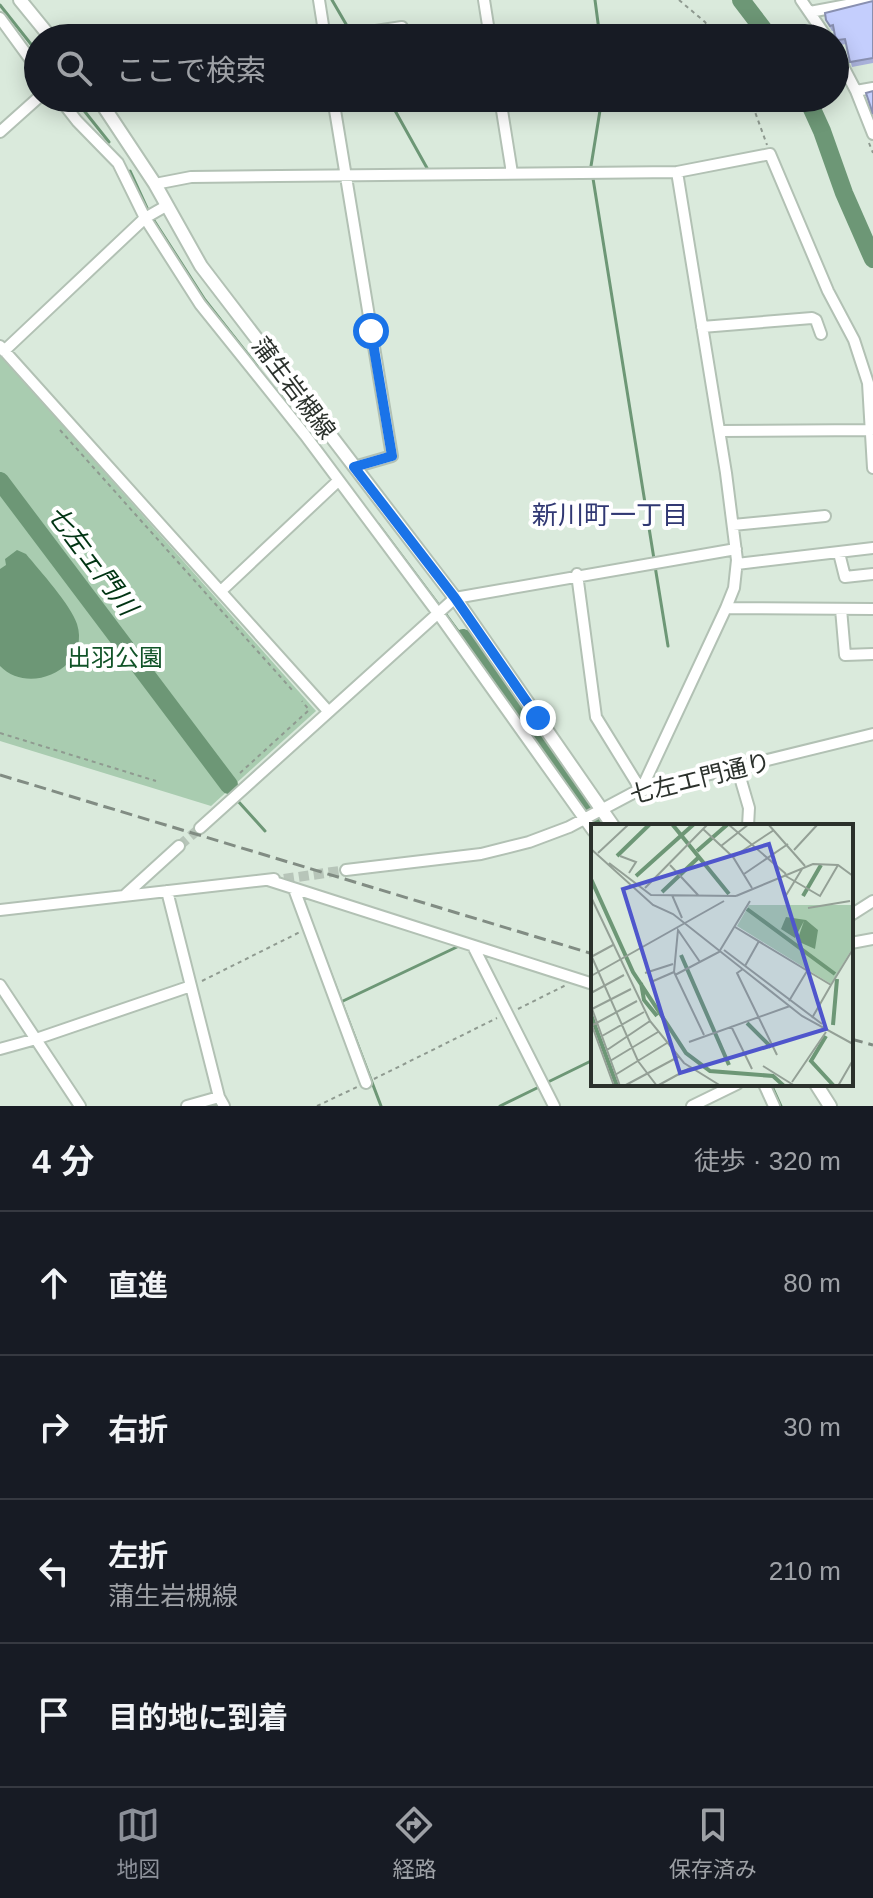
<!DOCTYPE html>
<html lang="ja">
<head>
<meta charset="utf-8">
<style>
	body { margin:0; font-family:Arial,"Noto Sans JP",sans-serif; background:#20242c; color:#f1f3f6 }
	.stop { position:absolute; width:24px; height:24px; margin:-18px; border:6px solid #1a73e8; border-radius:50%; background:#fff }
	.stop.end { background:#1a73e8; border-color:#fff; box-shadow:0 2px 8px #0008 }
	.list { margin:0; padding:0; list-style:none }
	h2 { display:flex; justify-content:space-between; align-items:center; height:104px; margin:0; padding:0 32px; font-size:34px }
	h2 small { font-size:26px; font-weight:400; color:#9ea1a6 }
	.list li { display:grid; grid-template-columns:52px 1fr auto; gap:24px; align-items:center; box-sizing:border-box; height:144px; padding:0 32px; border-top:2px solid #363941 }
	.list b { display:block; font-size:30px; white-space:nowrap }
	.list p { margin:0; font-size:26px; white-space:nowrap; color:#9ea1a6 }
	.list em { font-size:26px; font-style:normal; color:#9ea1a6 }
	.icon { flex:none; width:44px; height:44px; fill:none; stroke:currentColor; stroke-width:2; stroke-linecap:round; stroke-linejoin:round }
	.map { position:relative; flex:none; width:873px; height:1106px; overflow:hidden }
	.search { position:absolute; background:#171b24; box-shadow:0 4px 20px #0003; left:24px; right:24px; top:24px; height:88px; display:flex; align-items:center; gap:20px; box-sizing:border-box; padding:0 28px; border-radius:44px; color:#9ea1a6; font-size:30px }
	.sheet { height:680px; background:#171b24 }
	nav { display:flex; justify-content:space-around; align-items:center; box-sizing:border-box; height:112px; border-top:2px solid #363941; background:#171b24; font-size:22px; color:#9ea1a6 }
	nav a { display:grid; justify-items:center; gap:4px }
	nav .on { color:#8c9099 }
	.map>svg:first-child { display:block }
	.green { fill:#a9ccb0 }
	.water { fill:#6d9776 }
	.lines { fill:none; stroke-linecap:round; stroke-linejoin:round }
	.stream { stroke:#6d9776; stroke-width:3 }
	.river { stroke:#6d9776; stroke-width:18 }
	.minor-tunnel { stroke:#b7c5b9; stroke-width:10; stroke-dasharray:10 5; stroke-linecap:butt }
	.minor-casing { stroke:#b2c1b4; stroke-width:14 }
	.major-casing { stroke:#b2c1b4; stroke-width:16 }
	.path { stroke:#8f9a90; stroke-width:2; stroke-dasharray:4 4; stroke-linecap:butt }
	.minor { stroke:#fff; stroke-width:10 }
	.major { stroke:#fff; stroke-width:12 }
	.rail { stroke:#818c83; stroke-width:3; stroke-dasharray:12 6; stroke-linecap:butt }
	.wall { fill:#a9b1da }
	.building { fill:#c4cefd; stroke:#8990b1; stroke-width:2 }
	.route { stroke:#1a73e8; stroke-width:10 }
	.labels { text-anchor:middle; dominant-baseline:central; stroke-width:8; stroke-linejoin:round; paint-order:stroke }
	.street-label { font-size:24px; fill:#2b312c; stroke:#fff }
	.park-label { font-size:24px; fill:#115428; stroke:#fff }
	.neighbourhood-label { font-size:26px; fill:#313873; stroke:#fff }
	.water-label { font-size:26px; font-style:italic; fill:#003413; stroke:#fff }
	.inset-river { fill:none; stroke:#6d9776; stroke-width:4 }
	.inset-road { fill:none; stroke:#94a096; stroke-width:2 }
	.view { fill:#4f56cc; fill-opacity:0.15; stroke:#4f56cc; stroke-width:4 }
	.inset-edge { fill:none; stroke:#2b312c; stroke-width:4 }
</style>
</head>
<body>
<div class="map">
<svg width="873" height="1106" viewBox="0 0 873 1106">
	<rect width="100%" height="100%" fill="#daeadc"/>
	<!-- green -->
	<path class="green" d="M 0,354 L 316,711 L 211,806 L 0,741 Z"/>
	<!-- water -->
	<path class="water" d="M 17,550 L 26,554 C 40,571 71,605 77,624 C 91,667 30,697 0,666 L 0,569 L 6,565 L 5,559 Z"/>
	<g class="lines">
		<!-- stream -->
		<path class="stream" d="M 332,0 L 350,31
			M 595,0 L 600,38
			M 0,5 L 38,53
			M 74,98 L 109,142
			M 388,98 L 427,168
			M 602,98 L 591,166 L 654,559
			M 130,171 L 147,208
			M 153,219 L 205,300 L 257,366
			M 278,392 L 296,416
			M 378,524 L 438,604
			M 655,566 L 668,646
			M 444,612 L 463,638
			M 229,785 L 237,800 L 265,831
			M 310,919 L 381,1106
			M 343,1001 L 459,946
			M 546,1083 L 593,1060
			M 771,1084 L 781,1106
			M 500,1106 L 539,1087"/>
		<!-- river -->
		<path class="river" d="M 741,0 L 770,38
			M 807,98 L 822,131 L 844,193 L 873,259
			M 0,481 L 229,785
			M 463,638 L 589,809
			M 598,821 L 601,826"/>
		<!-- minor-tunnel -->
		<path class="minor-tunnel" d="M 179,846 L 200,828
			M 284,879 L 346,870"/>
		<defs>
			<path id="minor" d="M 319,0 L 325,38
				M 484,0 L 490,38
				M 801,0 L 827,38
				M 810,12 L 873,0
				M 0,18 L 38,70
				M 330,38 L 402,27
				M 835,51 L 856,91 L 873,134
				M 856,91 L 873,88
				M 59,98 L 77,121 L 118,163 L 145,218 L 200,304 L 305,435 L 437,612 L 593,831
				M 333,98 L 392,456 L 354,467
				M 500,98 L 512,173
				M 0,132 L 38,98
				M 155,184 L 191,177 L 677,172 L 770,154 L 828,291 L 854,340 L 868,383 L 873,468
				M 702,327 L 812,318 L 816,320 L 821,334
				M 0,346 L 328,711
				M 4,351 L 145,218 L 166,206
				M 720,431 L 871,430
				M 733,525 L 825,516
				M 839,553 L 845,577 L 873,574
				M 737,564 L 873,548
				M 577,574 L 596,717 L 641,790 L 726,608 L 734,588 L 737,560 L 726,473 L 677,172
				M 221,591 L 338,481
				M 726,608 L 873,609
				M 841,609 L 845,655 L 873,654
				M 737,767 L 749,808 L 748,826
				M 200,828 L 455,598 L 736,549
				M 346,870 L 481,854 L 529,842 L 569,827 L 633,793 L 873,734
				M 268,880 L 593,984
				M 294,889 L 366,1083
				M 167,891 L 219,1097 L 224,1106
				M 124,896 L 179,846
				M 0,910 L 274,879
				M 851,915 L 873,901
				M 851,943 L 873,939
				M 473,946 L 554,1106
				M 0,985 L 80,1106
				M 0,1049 L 36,1039 L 191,986
				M 764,1084 L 774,1106
				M 187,1106 L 219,1097
				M 692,1106 L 737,1084"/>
			<path id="major" d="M 20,0 L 51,38
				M 98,98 L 155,184 L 201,266 L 455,598 L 613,826
				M 816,1084 L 830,1106"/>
		</defs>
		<!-- minor casing -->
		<use href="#minor" class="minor-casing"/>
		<!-- major casing -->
		<use href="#major" class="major-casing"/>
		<!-- path -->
		<path class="path" d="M 679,0 L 705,22 L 716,38
			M 750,98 L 767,145
			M 869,143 L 873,153
			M 60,430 L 294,692
			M 0,733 L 156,781
			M 240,773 L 309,710 L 302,701
			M 202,981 L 300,932
			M 518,1009 L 566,985
			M 374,1079 L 497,1018
			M 317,1106 L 357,1087"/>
		<!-- minor -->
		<use href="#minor" class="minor"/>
		<!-- major -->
		<use href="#major" class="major"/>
		<!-- rail -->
		<path class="rail" d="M 0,775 L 593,954
			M 851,1039 L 873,1045"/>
	</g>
	<!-- wall -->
	<path class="wall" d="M 873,1 L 873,63 L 852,67 L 846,44 L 840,45 L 837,42 L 834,31 L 832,31 L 826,20 Z"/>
	<!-- building -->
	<path class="building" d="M 873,1 L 873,58 L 850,62 L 845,39 L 838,40 L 835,36 L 833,25 L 830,26 L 826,20 L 825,13 Z
		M 873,91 L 873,114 L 866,93 Z"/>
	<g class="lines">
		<!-- route -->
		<path class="route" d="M 371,331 L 392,456 L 354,467 L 455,598 L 538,718"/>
	</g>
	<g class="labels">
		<!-- street labels -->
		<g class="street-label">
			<text transform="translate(294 388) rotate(53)">蒲生岩槻線</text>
			<text transform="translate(700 778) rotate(-14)">七左エ門通り</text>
		</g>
		<!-- park labels -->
		<g class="park-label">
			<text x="115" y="657">出羽公園</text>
		</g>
		<!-- neighbourhood labels -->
		<g class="neighbourhood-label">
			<text x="610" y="515">新川町一丁目</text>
		</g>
		<!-- water labels -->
		<g class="water-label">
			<text transform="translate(92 560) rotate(53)">七左ェ門川</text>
		</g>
	</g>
	<!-- overview -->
	<g transform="translate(591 824)">
		<rect width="262" height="262" fill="#daeadc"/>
		<path d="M 158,81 L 262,81 L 262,123 L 240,160 L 146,102 Z" fill="#a9ccb0"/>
		<path d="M 195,93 L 215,96 L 227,106 L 224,125 L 206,117 L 213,97 L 204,114 L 190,105 Z" fill="#6d9776"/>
		<path class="inset-river" d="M 81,0 L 138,70M 106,27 L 137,0M 26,32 L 59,0M 45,52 L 103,0M 0,55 L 42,148 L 95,229 L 119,247 L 182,252 L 193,262M 71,68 L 108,33M 212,72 L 230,41M 156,85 L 244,150M 90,131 L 138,241M 50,159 L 53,176 L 66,192M 0,191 L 26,262M 156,199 L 180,223M 242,201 L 246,155M 235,212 L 220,237 L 243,262"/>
		<path class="inset-road" d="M 137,0 L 195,50M 177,0 L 214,42M 112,5 L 142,33 L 161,64M 130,22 L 158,0M 0,25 L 62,81 L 82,90 L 211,192 L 262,220M 203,26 L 227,0M 7,29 L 38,0M 29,32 L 45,38 L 38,49M 142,33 L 183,6M 18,39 L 60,71 L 145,72M 79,41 L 107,71M 153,50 L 197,20M 193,51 L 229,72 L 247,41M 54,64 L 117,0M 81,71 L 91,94M 145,72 L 222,40 L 247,41 L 262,52M 0,73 L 59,197 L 93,239 L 130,262M 194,73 L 211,45M 217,84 L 259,77M 144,103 L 240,161 L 262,125M 133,126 L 231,200M 0,131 L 47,237 L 66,262M 0,133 L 22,121M 109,138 L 87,106 L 83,148 L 113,211M 154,142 L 168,117M 152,145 L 146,149 L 186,231M 54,149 L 82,140M 84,151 L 128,128 L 159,77M 0,152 L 133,77M 60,158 L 83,148M 0,169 L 33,151M 198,177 L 216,147M 0,182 L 29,262M 1,185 L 40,165M 221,194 L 240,161M 0,199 L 23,262M 0,202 L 46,177M 140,202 L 161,245M 11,212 L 53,188M 98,218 L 199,182M 16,226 L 59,197M 19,237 L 67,208M 172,242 L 204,262M 24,251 L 76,219M 201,258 L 235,208M 33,262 L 87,233M 66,262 L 99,244M 247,262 L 262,236"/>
		<path class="view" d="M 178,20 L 235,205 L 89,249 L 32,65 Z"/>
		<rect width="262" height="262" class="inset-edge"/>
	</g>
</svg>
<div class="stop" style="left:371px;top:331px"></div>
<div class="stop end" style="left:538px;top:718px"></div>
<div class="search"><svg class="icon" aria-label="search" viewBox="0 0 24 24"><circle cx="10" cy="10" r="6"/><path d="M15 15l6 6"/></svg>ここで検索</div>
</div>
<section class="sheet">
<h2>4 分<small>徒歩 · 320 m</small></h2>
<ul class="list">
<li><svg class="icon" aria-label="ahead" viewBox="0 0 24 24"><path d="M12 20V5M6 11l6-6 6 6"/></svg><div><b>直進</b></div><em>80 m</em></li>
<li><svg class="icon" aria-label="right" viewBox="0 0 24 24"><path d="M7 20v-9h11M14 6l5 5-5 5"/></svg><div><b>右折</b></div><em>30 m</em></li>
<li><svg class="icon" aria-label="left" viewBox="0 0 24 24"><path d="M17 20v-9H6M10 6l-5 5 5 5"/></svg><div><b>左折</b><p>蒲生岩槻線</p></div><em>210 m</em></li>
<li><svg class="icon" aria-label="arrive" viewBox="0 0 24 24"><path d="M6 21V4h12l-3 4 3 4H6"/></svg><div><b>目的地に到着</b></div></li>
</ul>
</section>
<nav>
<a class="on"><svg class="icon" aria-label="map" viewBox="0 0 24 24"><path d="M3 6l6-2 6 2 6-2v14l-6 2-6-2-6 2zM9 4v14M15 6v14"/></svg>地図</a>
<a><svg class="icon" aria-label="directions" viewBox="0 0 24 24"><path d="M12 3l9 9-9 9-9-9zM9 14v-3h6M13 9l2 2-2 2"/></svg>経路</a>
<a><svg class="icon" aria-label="saved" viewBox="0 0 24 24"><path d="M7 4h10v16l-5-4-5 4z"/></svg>保存済み</a>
</nav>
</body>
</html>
